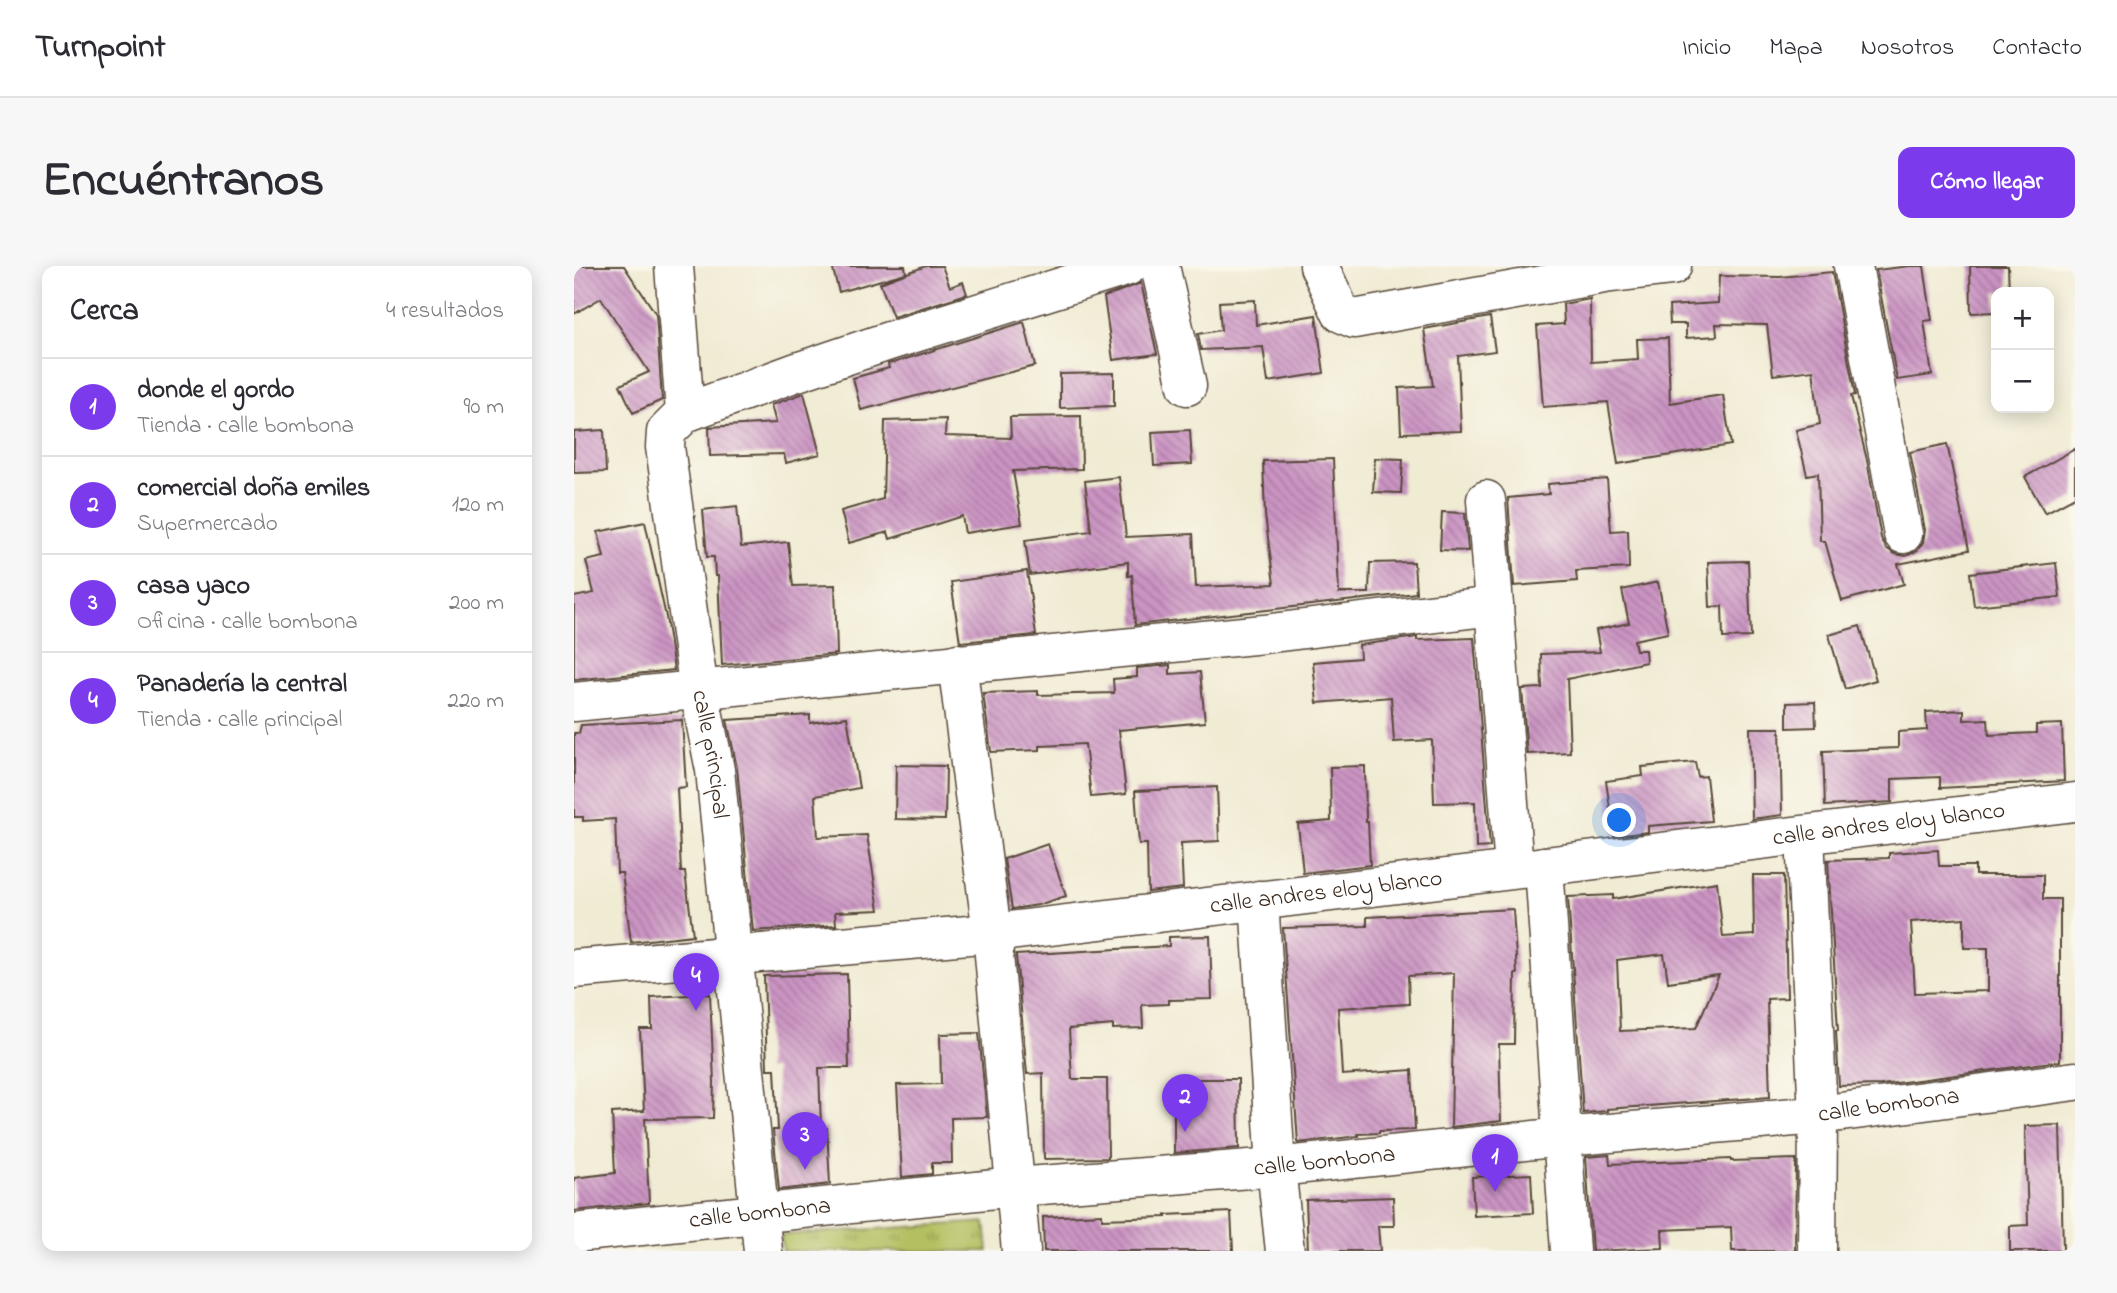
<!DOCTYPE html>
<html lang="es">
<head>
<meta charset="utf-8">
<style>
	body { margin:0; font-family:"Indie Flower",sans-serif; background:#f7f7f7; color:#2b2b33 }
	.controls { position:absolute; right:21px; top:21px; display:grid; overflow:hidden; border-radius:14px; box-shadow:0 4px 18px #0003 }
	.controls button { width:63px; height:63px; display:grid; place-items:center; padding:0; border:0; border-bottom:2px solid #e1e1e2; background:#fff; color:#2b2b33; font:35px sans-serif }
	.you { position:absolute; left:1046px; top:555px; width:24px; height:24px; margin:-18px; border:5px solid #fff; border-radius:50%; background:#1a73e8; box-shadow:0 0 0 10px #1a73e833 }
	.badge { display:grid; place-items:center; width:46px; height:46px; border-radius:50%; background:#7c3aed; color:#fff; font-size:23px; font-weight:700 }
	.pin { position:absolute; translate:-50% -58px; filter:drop-shadow(0 2px 4px #0008) }
	.pin::after { content:''; position:absolute; top:37px; width:24px; height:21px; background:inherit; clip-path:polygon(0 0,100% 0,50% 100%) }
	.list { margin:0; padding:0; list-style:none }
	h2 { display:flex; justify-content:space-between; align-items:center; height:91px; margin:0; padding:0 28px; font-size:30px }
	h2 small { font-size:23px; font-weight:400; color:#7c7c81 }
	.list li { display:grid; grid-template-columns:46px 1fr auto; gap:21px; align-items:center; box-sizing:border-box; height:98px; padding:0 28px; border-top:2px solid #e1e1e2 }
	.list b { display:block; font-size:26px; white-space:nowrap }
	.list p { margin:0; font-size:23px; white-space:nowrap; color:#7c7c81 }
	.list em { font-size:23px; font-style:normal; color:#7c7c81 }
	.map { position:relative; flex:none; width:1501px; height:985px; overflow:hidden; border-radius:14px }
	header { display:flex; align-items:center; gap:42px; box-sizing:border-box; height:98px; padding:0 35px; background:#fff; border-bottom:2px solid #e1e1e2 }
	header strong { font-size:33px }
	nav { display:flex; gap:38px; margin-inline-start:auto; font-size:24px }
	.intro { display:flex; align-items:center; justify-content:space-between; box-sizing:border-box; height:168px; padding:0 42px }
	h1 { margin:0; font-size:49px }
	.button { padding:18px 32px; border-radius:14px; background:#7c3aed; color:#fff; font-size:24px; font-weight:700 }
	main { display:flex; gap:42px; padding:0 42px }
	aside { flex:1; background:#fff; border-radius:14px; box-shadow:0 4px 18px #0003 }
	.map>svg:first-child { display:block }
	.park { fill:url(#park-tufts); stroke:#777440; stroke-width:2 }
	.building { fill:url(#building-back-hatch); fill-rule:evenodd }
	.lines { fill:none; stroke-linecap:round; stroke-linejoin:round }
	.minor-casing { stroke:#564739; stroke-width:41 }
	.minor { stroke:#fff; stroke-width:38 }
	.labels { text-anchor:middle; dominant-baseline:central; stroke-width:6; stroke-linejoin:round; paint-order:stroke }
	.street-label { font-size:24px; fill:#3b2a1e; stroke:#fbf7ec }
</style>
</head>
<body>
<header>
<strong>Turnpoint</strong>
<nav><a>Inicio</a><a>Mapa</a><a>Nosotros</a><a>Contacto</a></nav>
</header>
<div class="intro"><h1>Encuéntranos</h1><a class="button">Cómo llegar</a></div>
<main>
<aside>
<h2>Cerca<small>4 resultados</small></h2>
<ul class="list">
<li><span class="badge">1</span><div><b>donde el gordo</b><p>Tienda · calle bombona</p></div><em>90 m</em></li>
<li><span class="badge">2</span><div><b>comercial doña emiles</b><p>Supermercado</p></div><em>120 m</em></li>
<li><span class="badge">3</span><div><b>casa yaco</b><p>Oficina · calle bombona</p></div><em>200 m</em></li>
<li><span class="badge">4</span><div><b>Panadería la central</b><p>Tienda · calle principal</p></div><em>220 m</em></li>
</ul>
</aside>
<div class="map">
<svg width="1501" height="985" viewBox="0 0 1501 985">
	<defs>
		<pattern id="park-tufts" width="24" height="20" patternUnits="userSpaceOnUse" patternTransform="scale(1.75)"><rect width="24" height="20" fill="#b3bf61"/><path d="M3 7l-1-3M5 7V3M7 7l1-3M15 17l-1-3M17 17v-4M19 17l1-3" fill="none" stroke="#939b4f"/></pattern>
		<pattern id="building-back-hatch" width="6" height="6" patternUnits="userSpaceOnUse" patternTransform="scale(1.75)"><rect width="6" height="6" fill="#cb94c3"/><path d="M-1 5l2 2M0 0l6 6M5-1l2 2" fill="none" stroke="#a6799e"/></pattern>
	</defs>
	<rect width="100%" height="100%" fill="#fbf7ec"/>
	<filter id="ink" filterUnits="userSpaceOnUse"><feTurbulence type="fractalNoise" baseFrequency=".0143" numOctaves="2"/><feDisplacementMap in="SourceGraphic" scale="14" xChannelSelector="R" yChannelSelector="G"/><feConvolveMatrix kernelMatrix="1 2 1 2 8 2 1 2 1" color-interpolation-filters="sRGB"/></filter>
	<filter id="wash" filterUnits="userSpaceOnUse"><feTurbulence type="fractalNoise" baseFrequency=".00686" numOctaves="4" result="noise"/><feDisplacementMap in="SourceGraphic" scale="28" xChannelSelector="R" yChannelSelector="G"/><feGaussianBlur stdDeviation="1.57" result="paint"/><feColorMatrix in="noise" values="0 0 0 0 0 0 0 0 0 0 0 0 0 0 0 0 0 1.4 0 .05"/><feComposite in="paint" operator="in"/></filter>
	<g filter="url(#wash)">
		<rect width="100%" height="100%" fill="#f0ebd3"/>
		<!-- park -->
		<path class="park" d="M 411,956 L 414,985 L 209,985 L 207,969 Z"/>
		<g id="blocks">
			<!-- building -->
			<path class="building" d="M 0,0 L 50,0 L 82,48 L 88,134 L 59,147 L 46,119 L 75,106 L 27,32 L 0,48 Z
				M 258,0 L 331,0 L 332,7 L 265,26 Z
				M 352,0 L 368,0 L 376,21 L 389,16 L 393,28 L 319,51 L 306,17 Z
				M 1336,0 L 1350,0 L 1358,54 L 1350,55 L 1358,109 L 1323,114 L 1302,4 Z
				M 1396,0 L 1434,0 L 1435,26 L 1422,26 L 1422,46 L 1397,47 Z
				M 1258,6 L 1281,129 L 1277,130 L 1293,194 L 1307,272 L 1312,282 L 1321,288 L 1332,290 L 1343,285 L 1349,276 L 1351,264 L 1336,186 L 1373,178 L 1395,284 L 1324,298 L 1330,318 L 1268,335 L 1251,275 L 1246,275 L 1244,207 L 1233,209 L 1222,164 L 1246,158 L 1239,104 L 1199,109 L 1193,59 L 1142,58 L 1143,70 L 1112,72 L 1112,58 L 1096,58 L 1095,40 L 1144,37 L 1145,10 L 1206,11 Z
				M 567,17 L 583,88 L 539,94 L 530,31 Z
				M 1016,33 L 1017,96 L 1064,93 L 1063,73 L 1094,72 L 1096,137 L 1149,129 L 1157,179 L 1044,198 L 1034,136 L 969,141 L 963,60 L 990,58 L 989,38 Z
				M 681,34 L 682,59 L 742,49 L 750,107 L 694,116 L 689,81 L 627,84 L 624,68 L 647,64 L 645,36 Z
				M 916,51 L 921,85 L 884,90 L 887,165 L 827,167 L 825,122 L 859,120 L 850,63 Z
				M 450,56 L 461,100 L 287,144 L 279,112 L 315,102 L 314,98 L 322,96 Z
				M 540,107 L 540,140 L 486,142 L 486,108 Z
				M 230,127 L 246,188 L 212,197 L 210,188 L 136,190 L 135,161 L 202,157 L 197,139 Z
				M 507,150 L 508,203 L 439,205 L 448,258 L 391,267 L 388,250 L 316,273 L 314,266 L 275,277 L 267,245 L 309,233 L 311,155 L 372,153 L 371,170 L 437,172 L 436,151 Z
				M 30,164 L 32,206 L 0,207 L 0,166 Z
				M 616,164 L 618,198 L 580,200 L 578,166 Z
				M 1501,183 L 1501,231 L 1471,247 L 1451,211 Z
				M 801,192 L 829,193 L 827,227 L 799,226 Z
				M 759,193 L 765,327 L 795,327 L 796,297 L 840,296 L 842,327 L 561,359 L 558,309 L 554,310 L 554,296 L 456,309 L 451,274 L 517,265 L 511,215 L 545,211 L 552,271 L 619,268 L 622,321 L 700,318 L 691,249 L 689,195 Z
				M 1033,213 L 1037,265 L 1054,264 L 1055,302 L 1002,305 L 1003,315 L 940,320 L 934,232 L 975,228 L 974,218 Z
				M 163,240 L 167,281 L 214,276 L 219,320 L 261,319 L 263,388 L 148,399 L 144,310 L 141,310 L 140,291 L 133,291 L 129,244 Z
				M 868,246 L 891,247 L 894,285 L 866,284 Z
				M 71,256 L 92,351 L 100,404 L 0,414 L 0,331 L 20,327 L 12,295 L 30,291 L 24,266 Z
				M 1174,295 L 1177,371 L 1149,372 L 1148,340 L 1136,341 L 1134,296 Z
				M 1482,297 L 1486,331 L 1400,340 L 1396,307 Z
				M 453,305 L 462,369 L 386,376 L 377,316 Z
				M 1084,316 L 1094,367 L 1060,374 L 1062,384 L 1071,384 L 1072,396 L 993,413 L 996,486 L 953,488 L 948,423 L 968,422 L 967,388 L 1026,386 L 1022,364 L 1055,357 L 1048,324 Z
				M 1286,360 L 1302,414 L 1271,423 L 1255,369 Z
				M 843,371 L 843,374 L 900,372 L 916,581 L 902,582 L 901,536 L 860,537 L 858,474 L 820,476 L 817,431 L 743,437 L 739,396 L 786,392 L 785,379 Z
				M 596,399 L 596,408 L 626,406 L 631,456 L 545,464 L 552,528 L 517,531 L 511,478 L 466,480 L 466,484 L 417,486 L 409,427 L 464,425 L 464,429 L 540,427 L 539,413 L 563,411 L 563,402 Z
				M 1241,436 L 1242,461 L 1213,462 L 1213,437 Z
				M 1390,444 L 1390,454 L 1414,453 L 1415,469 L 1462,467 L 1462,459 L 1488,458 L 1490,515 L 1366,522 L 1366,511 L 1318,513 L 1318,536 L 1251,540 L 1249,485 L 1324,482 L 1324,466 L 1353,464 L 1352,446 Z
				M 236,449 L 236,457 L 273,451 L 285,522 L 241,530 L 244,571 L 293,569 L 305,644 L 261,646 L 262,659 L 179,665 L 163,502 L 153,454 Z
				M 108,454 L 112,521 L 103,522 L 107,606 L 111,606 L 119,669 L 57,676 L 48,607 L 43,607 L 41,553 L 9,555 L 9,551 L 0,551 L 0,467 L 5,467 L 7,459 Z
				M 1176,462 L 1206,462 L 1208,549 L 1178,553 Z
				M 1121,496 L 1124,511 L 1132,510 L 1137,555 L 1074,560 L 1074,566 L 1040,570 L 1032,515 L 1069,510 L 1068,501 Z
				M 322,499 L 372,500 L 371,554 L 321,553 Z
				M 791,500 L 792,556 L 794,556 L 796,599 L 729,607 L 724,558 L 757,555 L 756,501 Z
				M 643,521 L 645,575 L 607,577 L 609,622 L 574,626 L 573,578 L 565,578 L 561,525 Z
				M 474,578 L 492,630 L 464,639 L 438,643 L 430,593 Z
				M 1364,584 L 1365,600 L 1401,600 L 1401,609 L 1469,609 L 1469,633 L 1486,633 L 1486,795 L 1307,819 L 1265,820 L 1262,765 L 1264,765 L 1254,594 L 1315,592 L 1315,587 ZM 1390,652 L 1390,682 L 1414,682 L 1414,725 L 1341,727 L 1337,656 Z
				M 1179,609 L 1210,609 L 1213,732 L 1193,733 L 1196,831 L 1033,843 L 1033,845 L 1009,847 L 994,631 L 1039,629 L 1039,633 L 1143,616 L 1149,671 L 1180,669 ZM 1090,688 L 1094,716 L 1145,709 L 1122,762 L 1046,765 L 1043,694 Z
				M 939,643 L 943,708 L 941,708 L 940,778 L 925,778 L 927,855 L 877,861 L 880,707 L 834,710 L 835,738 L 764,742 L 768,809 L 838,804 L 841,864 L 805,865 L 805,867 L 784,868 L 785,870 L 724,877 L 709,662 L 793,660 L 793,651 Z
				M 636,670 L 638,733 L 595,734 L 595,738 L 568,739 L 569,762 L 539,763 L 539,759 L 495,763 L 498,813 L 533,813 L 534,892 L 470,893 L 469,807 L 453,808 L 442,689 L 595,680 L 595,671 Z
				M 273,708 L 275,802 L 245,802 L 247,862 L 253,862 L 256,918 L 205,924 L 199,864 L 204,864 L 201,803 L 193,803 L 190,710 Z
				M 136,728 L 140,816 L 139,852 L 71,853 L 75,937 L 0,945 L 0,912 L 41,907 L 38,847 L 70,845 L 66,763 L 78,763 L 77,731 Z
				M 405,767 L 413,851 L 377,852 L 378,897 L 358,897 L 358,908 L 328,911 L 323,819 L 367,818 L 366,768 Z
				M 600,813 L 664,813 L 665,882 L 600,887 Z
				M 1486,859 L 1489,985 L 1436,985 L 1436,960 L 1454,959 L 1451,860 Z
				M 1035,889 L 1036,898 L 1157,893 L 1157,895 L 1222,893 L 1221,985 L 1158,985 L 1157,961 L 1088,964 L 1089,982 L 1018,985 L 1012,891 Z
				M 957,908 L 959,947 L 900,950 L 898,911 Z
				M 819,931 L 820,960 L 804,960 L 806,985 L 734,985 L 732,934 Z
				M 657,946 L 659,985 L 470,985 L 469,951 L 528,948 L 528,953 L 592,951 L 592,949 Z"/>
		</g>
	</g>
	<g filter="url(#ink)">
		<use href="#blocks" fill-opacity="0" stroke="#564739" stroke-width="2"/>
		<g class="lines">
			<defs>
				<g id="minor">
					<path id="s1" d="M 100,0 L 111,147 L 92,166 L 91,181 L 125,425 L 141,504 L 189,985"/>
					<path d="M 586,0 L 613,120"/>
					<path d="M 745,0 L 767,47 L 780,53 L 1030,8 L 1098,0"/>
					<path d="M 1279,0 L 1329,268"/>
					<path d="M 111,147 L 220,107 L 315,75 L 554,0"/>
					<path d="M 912,234 L 940,603"/>
					<path d="M 383,397 L 418,667 L 447,985"/>
					<path d="M 0,436 L 690,368 L 920,340"/>
					<path d="M 1231,569 L 1244,849 L 1243,985"/>
					<path d="M 970,600 L 996,985"/>
					<path d="M 685,634 L 702,901 L 711,985"/>
					<path id="s2" d="M 0,703 L 418,667 L 1501,536"/>
					<path id="s3" d="M 0,967 L 441,921 L 702,901 L 989,871 L 1244,849 L 1501,815"/>
				</g>
			</defs>
			<!-- minor casing -->
			<use href="#minor" class="minor-casing"/>
			<!-- minor -->
			<use href="#minor" class="minor"/>
		</g>
	</g>
	<g class="labels">
		<!-- street labels -->
		<g class="street-label">
			<text stroke="none"><textPath href="#s1" startOffset="500">calle principal</textPath></text>
			<text stroke="none"><textPath href="#s2" startOffset="1323">calle andres eloy blanco</textPath></text>
			<text stroke="none"><textPath href="#s2" startOffset="756">calle andres eloy blanco</textPath></text>
			<text stroke="none"><textPath href="#s3" startOffset="1321">calle bombona</textPath></text>
			<text stroke="none"><textPath href="#s3" startOffset="754">calle bombona</textPath></text>
			<text stroke="none"><textPath href="#s3" startOffset="187">calle bombona</textPath></text>
		</g>
	</g>
</svg>
<div class="controls">
<button>+</button>
<button>−</button>
</div>
<div class="you"></div>
<div class="pin badge" style="left:921px;top:926px">1</div>
<div class="pin badge" style="left:611px;top:866px">2</div>
<div class="pin badge" style="left:231px;top:904px">3</div>
<div class="pin badge" style="left:122px;top:745px">4</div>
</div>
</main>
</body>
</html>
